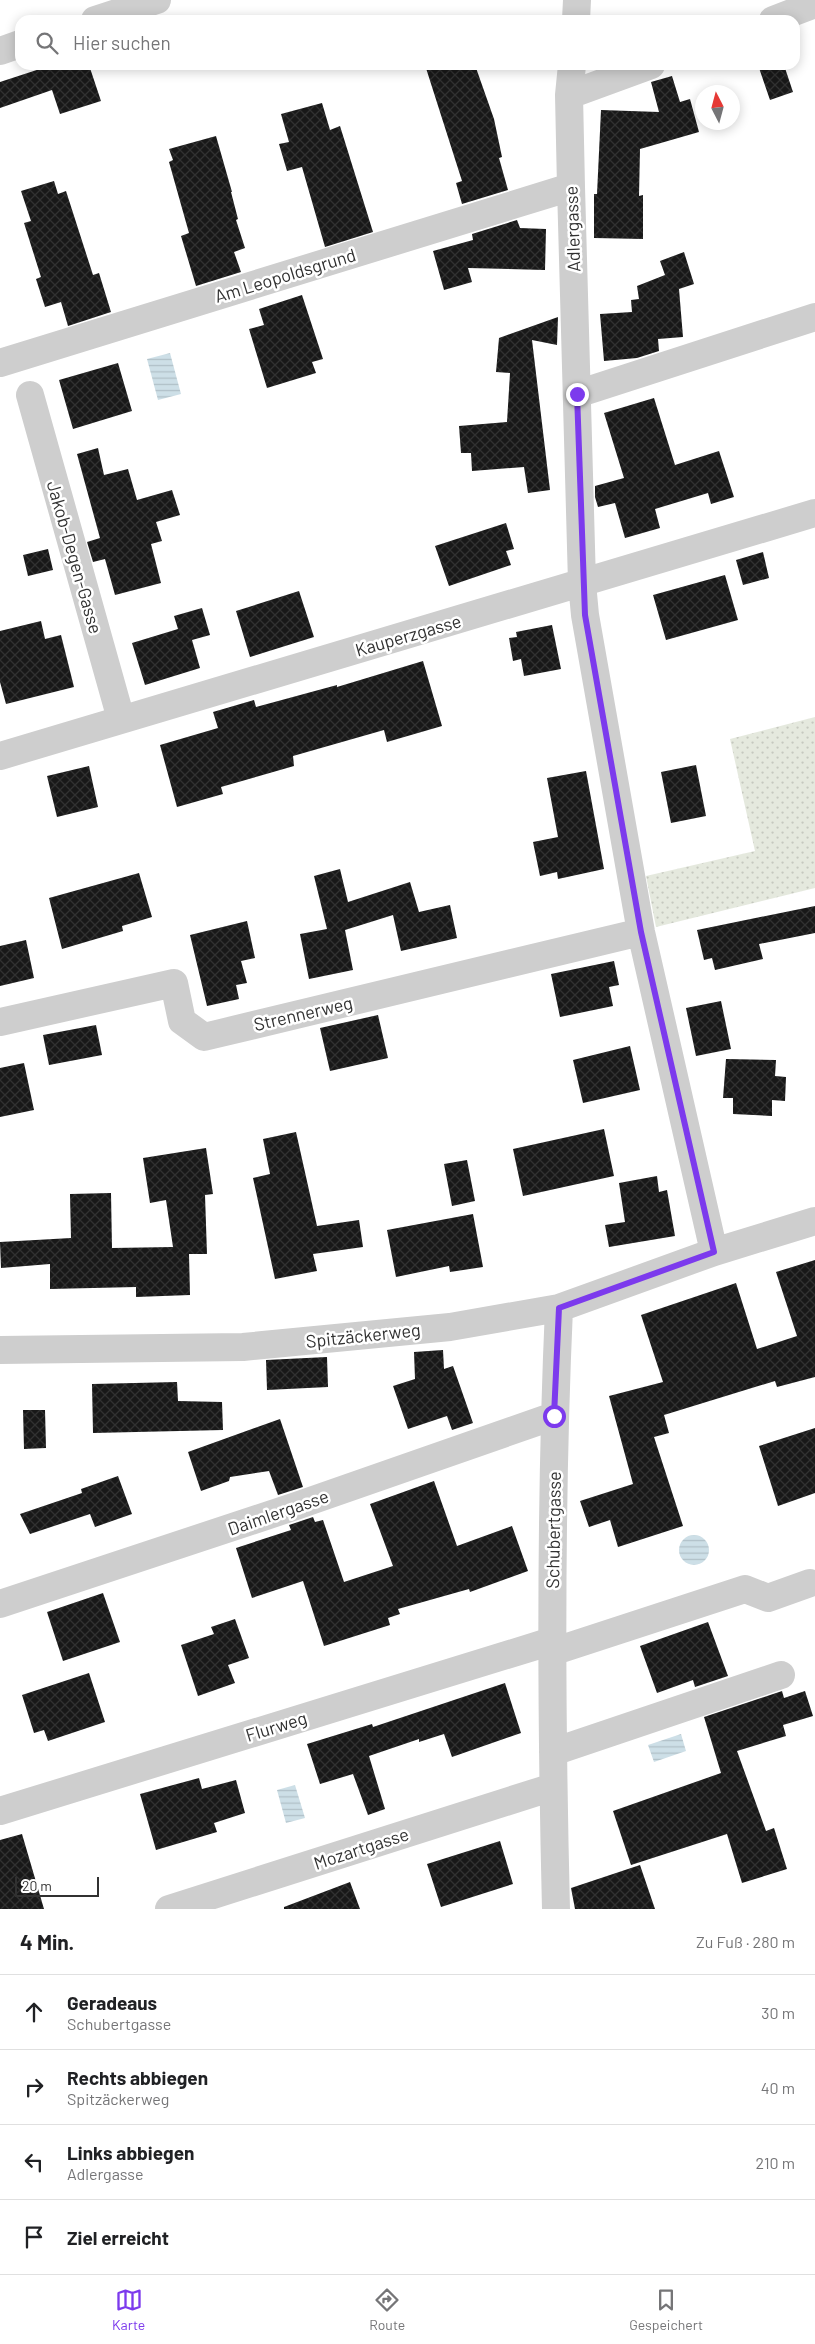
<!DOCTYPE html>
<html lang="de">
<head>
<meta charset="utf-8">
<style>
	body { margin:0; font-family:Barlow,sans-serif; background:#f2f2f2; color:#202124 }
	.compass { position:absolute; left:695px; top:85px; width:45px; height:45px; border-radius:50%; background:#fff; box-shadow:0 2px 12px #0003; rotate:354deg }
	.scale { position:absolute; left:15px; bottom:12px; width:84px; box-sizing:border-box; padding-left:5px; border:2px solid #313131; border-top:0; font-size:14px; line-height:18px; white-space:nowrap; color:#313131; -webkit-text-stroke:4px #fff; paint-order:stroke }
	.stop { position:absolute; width:15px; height:15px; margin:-11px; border:4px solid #7c3aed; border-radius:50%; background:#fff }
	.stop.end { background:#7c3aed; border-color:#fff; box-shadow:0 1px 5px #0008 }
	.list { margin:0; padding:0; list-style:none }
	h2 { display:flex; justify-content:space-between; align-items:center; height:65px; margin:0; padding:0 20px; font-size:21px }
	h2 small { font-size:16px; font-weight:400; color:#757577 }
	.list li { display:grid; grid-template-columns:32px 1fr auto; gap:15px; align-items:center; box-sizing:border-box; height:75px; padding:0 20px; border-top:1px solid #e0e0e0 }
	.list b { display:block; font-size:19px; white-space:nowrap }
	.list p { margin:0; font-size:16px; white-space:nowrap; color:#757577 }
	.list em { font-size:16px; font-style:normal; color:#757577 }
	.icon { flex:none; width:28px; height:28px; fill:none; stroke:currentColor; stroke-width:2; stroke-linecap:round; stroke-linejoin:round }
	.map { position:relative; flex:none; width:815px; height:1909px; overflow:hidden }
	.search { position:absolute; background:#fff; box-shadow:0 2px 12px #0003; left:15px; right:15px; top:15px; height:55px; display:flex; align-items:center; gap:12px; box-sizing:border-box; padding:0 18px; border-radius:15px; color:#757577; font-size:19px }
	.sheet { height:365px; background:#fff }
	nav { display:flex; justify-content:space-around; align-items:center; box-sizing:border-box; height:70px; border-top:1px solid #e0e0e0; background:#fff; font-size:14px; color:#757577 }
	nav a { display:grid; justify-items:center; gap:2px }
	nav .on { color:#7c3aed }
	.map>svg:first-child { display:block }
	.grass { fill:url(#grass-dots) }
	.water { fill:url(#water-rules) }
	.building { fill:url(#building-cross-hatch) }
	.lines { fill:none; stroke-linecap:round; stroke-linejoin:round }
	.minor { stroke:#cecece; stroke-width:28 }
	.route { stroke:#7c3aed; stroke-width:6 }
	.labels { text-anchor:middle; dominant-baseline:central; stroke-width:5; stroke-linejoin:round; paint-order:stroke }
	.street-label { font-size:18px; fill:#313131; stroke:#fff }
</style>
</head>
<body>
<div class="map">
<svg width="815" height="1909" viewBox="0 0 815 1909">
	<defs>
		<pattern id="grass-dots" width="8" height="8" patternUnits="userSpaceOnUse" patternTransform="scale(1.25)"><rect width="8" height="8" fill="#e5e9de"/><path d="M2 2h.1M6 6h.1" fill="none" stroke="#c5c8bf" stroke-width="1.8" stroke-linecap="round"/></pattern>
		<pattern id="water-rules" width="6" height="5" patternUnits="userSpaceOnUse" patternTransform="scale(1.25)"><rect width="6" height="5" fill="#cddfe7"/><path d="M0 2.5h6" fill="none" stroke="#b0c0c7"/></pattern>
		<pattern id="building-cross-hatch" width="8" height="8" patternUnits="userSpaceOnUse" patternTransform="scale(1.25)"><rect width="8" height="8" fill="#181818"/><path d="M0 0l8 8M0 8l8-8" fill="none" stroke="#313131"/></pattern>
	</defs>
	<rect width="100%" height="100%" fill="#fff"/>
	<!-- grass -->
	<path class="grass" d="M 815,717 L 815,888 L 656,927 L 646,876 L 755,851 L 730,739 Z"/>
	<!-- water -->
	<path class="water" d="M 170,353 L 181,394 L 158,400 L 147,359 Z
		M679 1550a15 15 0 1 1 30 0a15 15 0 1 1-30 0Z
		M 681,1734 L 686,1751 L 654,1762 L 648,1745 Z
		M 295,1785 L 305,1818 L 286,1823 L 277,1790 Z"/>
	<!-- building -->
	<path class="building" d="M 52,65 L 89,65 L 101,101 L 60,114 L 52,90 L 0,108 L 0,82 Z
		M 425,65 L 475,65 L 494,119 L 502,157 L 499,158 L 508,190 L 462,204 L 456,183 L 462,181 Z
		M 758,65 L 784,65 L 793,92 L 770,100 Z
		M 672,76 L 680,102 L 690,99 L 699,132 L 640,149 L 639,196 L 643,195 L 643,239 L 594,238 L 594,194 L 597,194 L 601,110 L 659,112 L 651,82 Z
		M 322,103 L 330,130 L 340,126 L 373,232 L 325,247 L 302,167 L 287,171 L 279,144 L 289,142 L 281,114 Z
		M 216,136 L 232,192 L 231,192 L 238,219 L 236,220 L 245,248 L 234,252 L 241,272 L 196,286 L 181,236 L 189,233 L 169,162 L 173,160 L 169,149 Z
		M 54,181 L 58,194 L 66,191 L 93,275 L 99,273 L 111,312 L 68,326 L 61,302 L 45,307 L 36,279 L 41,277 L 24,223 L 31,221 L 21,191 Z
		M 517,220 L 520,228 L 546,229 L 545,270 L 468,268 L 472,282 L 444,290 L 433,251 L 473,240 L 472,234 Z
		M 684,252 L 694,284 L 679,289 L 683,337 L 658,339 L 659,351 L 637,358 L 604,361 L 600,314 L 632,312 L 631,300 L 639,299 L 637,286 L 665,275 L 660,261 Z
		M 302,295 L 323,359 L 312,362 L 316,373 L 267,388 L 249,329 L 264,325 L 259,309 Z
		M 558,317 L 557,345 L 532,340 L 550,490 L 528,493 L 524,467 L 472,471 L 471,453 L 461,453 L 459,426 L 507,422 L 510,373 L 496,372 L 499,338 Z
		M 118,363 L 132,411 L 73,429 L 59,380 Z
		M 654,398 L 675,465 L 719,451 L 734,497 L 711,504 L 708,493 L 655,509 L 660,528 L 625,538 L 615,503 L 598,507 L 595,497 L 595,486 L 624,478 L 604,413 Z
		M 98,448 L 104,475 L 128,469 L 137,500 L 172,490 L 180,515 L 156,522 L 162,541 L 151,544 L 161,583 L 115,595 L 105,559 L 93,562 L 87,542 L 100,538 L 77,454 Z
		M 506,523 L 514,549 L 506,551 L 511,565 L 449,586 L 435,546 Z
		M 48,549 L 53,570 L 28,576 L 23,555 Z
		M 763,552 L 769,578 L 743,585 L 736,560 Z
		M 725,575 L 738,620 L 666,640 L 653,595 Z
		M 299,591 L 314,637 L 250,657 L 236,611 Z
		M 202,608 L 210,635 L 192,640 L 200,668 L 145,685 L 132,643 L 178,629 L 174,616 Z
		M 41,621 L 45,639 L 61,635 L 74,687 L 6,704 L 0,682 L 0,631 Z
		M 552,625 L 561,669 L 524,676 L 521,659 L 513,661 L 509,638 L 517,637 L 516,632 Z
		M 423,661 L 442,726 L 387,742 L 384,730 L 293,756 L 294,766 L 221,787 L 223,794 L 177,807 L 160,745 L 218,728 L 213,712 L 254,700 L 256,707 L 337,685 L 337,687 Z
		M 696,765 L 706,816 L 671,823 L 661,772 Z
		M 89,766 L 98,807 L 57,817 L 47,776 Z
		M 586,771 L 604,869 L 558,879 L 557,872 L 540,876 L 533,842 L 558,837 L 547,778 Z
		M 340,869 L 348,902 L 410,882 L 419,912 L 450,905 L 457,938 L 401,951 L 393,915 L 345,930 L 353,970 L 309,979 L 300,934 L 327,929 L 314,876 Z
		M 139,873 L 152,917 L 122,926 L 123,931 L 62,949 L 49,898 Z
		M 815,906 L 815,933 L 759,944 L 763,959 L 715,970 L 712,958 L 704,960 L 697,930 Z
		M 247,921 L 255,958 L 241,961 L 247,983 L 236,985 L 239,999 L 207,1006 L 190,935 Z
		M 26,940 L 34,978 L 0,986 L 0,946 Z
		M 614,961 L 619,985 L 609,987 L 613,1006 L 560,1017 L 551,974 Z
		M 721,1001 L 731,1049 L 696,1056 L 686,1008 Z
		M 378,1015 L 388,1058 L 330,1071 L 320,1028 Z
		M 96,1025 L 102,1055 L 49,1065 L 43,1035 Z
		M 630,1046 L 640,1090 L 583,1103 L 573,1060 Z
		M 726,1059 L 776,1060 L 775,1076 L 786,1077 L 785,1101 L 772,1100 L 772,1116 L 733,1114 L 733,1098 L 723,1098 Z
		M 24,1063 L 34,1110 L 0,1117 L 0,1068 Z
		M 604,1129 L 614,1176 L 523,1196 L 513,1149 Z
		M 296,1132 L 317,1226 L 359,1220 L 363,1247 L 313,1254 L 317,1271 L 275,1279 L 253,1178 L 270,1174 L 263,1139 Z
		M 206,1148 L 213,1194 L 205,1195 L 207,1254 L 189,1254 L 190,1295 L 136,1297 L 136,1287 L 50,1289 L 50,1264 L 1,1268 L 0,1242 L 71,1238 L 70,1194 L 111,1193 L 112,1248 L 173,1247 L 166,1200 L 150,1203 L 143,1158 Z
		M 467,1160 L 475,1201 L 452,1206 L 444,1164 Z
		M 657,1176 L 659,1192 L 667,1190 L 675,1236 L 609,1247 L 605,1225 L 625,1222 L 619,1183 Z
		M 473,1214 L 483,1267 L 450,1272 L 449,1266 L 396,1277 L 387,1230 Z
		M 815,1260 L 815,1377 L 777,1387 L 775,1381 L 664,1415 L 669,1433 L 654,1437 L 683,1526 L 618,1547 L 610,1520 L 589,1527 L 580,1501 L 633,1484 L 609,1396 L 663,1382 L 641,1315 L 736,1283 L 757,1349 L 797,1336 L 776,1272 Z
		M 443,1350 L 444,1369 L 453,1366 L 473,1423 L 452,1430 L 447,1416 L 408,1429 L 393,1386 L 415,1379 L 414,1352 Z
		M 327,1357 L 328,1387 L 267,1390 L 266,1360 Z
		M 177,1382 L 178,1401 L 222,1402 L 223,1430 L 93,1433 L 92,1384 Z
		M 23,1410 L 45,1410 L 46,1448 L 24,1449 Z
		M 280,1419 L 303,1487 L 278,1495 L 269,1471 L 230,1477 L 229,1481 L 201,1491 L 188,1452 Z
		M 815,1428 L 815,1493 L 778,1506 L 759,1446 Z
		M 118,1476 L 132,1514 L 95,1527 L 90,1514 L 30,1534 L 20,1514 L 82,1493 L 81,1489 Z
		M 434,1481 L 457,1546 L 512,1526 L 528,1571 L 470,1592 L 469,1589 L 398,1609 L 400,1614 L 388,1618 L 390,1625 L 324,1646 L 303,1581 L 252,1598 L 236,1548 L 291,1530 L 289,1525 L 313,1517 L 315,1522 L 323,1520 L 344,1582 L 393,1566 L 370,1504 Z
		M 103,1593 L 120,1642 L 63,1661 L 47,1612 Z
		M 235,1619 L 249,1658 L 228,1665 L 235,1683 L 198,1696 L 181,1645 L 214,1634 L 211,1627 Z
		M 708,1622 L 728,1676 L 695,1687 L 693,1680 L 657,1693 L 640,1646 Z
		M 89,1673 L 105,1722 L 48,1741 L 44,1730 L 34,1733 L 22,1695 Z
		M 505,1683 L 521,1733 L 452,1757 L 444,1734 L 419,1742 L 419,1739 L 369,1756 L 385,1809 L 368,1815 L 353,1774 L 320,1784 L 307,1744 L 372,1724 L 373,1727 Z
		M 782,1691 L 784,1698 L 805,1691 L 813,1716 L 783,1725 L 786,1736 L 737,1751 L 766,1831 L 774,1828 L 787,1869 L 742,1883 L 727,1834 L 631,1865 L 613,1811 L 721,1773 L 704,1717 Z
		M 199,1778 L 202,1789 L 236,1780 L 245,1813 L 214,1823 L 217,1832 L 156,1850 L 140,1794 Z
		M 22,1834 L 44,1909 L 0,1909 L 0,1840 Z
		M 500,1841 L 513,1884 L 441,1907 L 427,1864 Z
		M 640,1865 L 655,1909 L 575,1909 L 571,1888 Z
		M 350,1882 L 360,1909 L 284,1909 L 284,1907 Z"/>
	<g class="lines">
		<!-- minor -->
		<path class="minor" d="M 95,20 L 157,0
			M 576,20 L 577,0
			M 773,20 L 815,4
			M 0,51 L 20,44
			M 572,65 L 569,95 L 571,187 L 582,583 L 585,615 L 641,932 L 714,1252
			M 569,95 L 651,65
			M 0,363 L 571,187
			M 577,394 L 815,317
			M 30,395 L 121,719
			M 0,756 L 815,513
			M 0,1022 L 174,983 L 182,1021 L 204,1037 L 641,932
			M 0,1350 L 243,1347 L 450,1327 L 559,1308 L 714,1252 L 815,1221
			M 0,1604 L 296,1506 L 554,1416
			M 552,1652 L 745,1589 L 768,1598 L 810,1583
			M 553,1752 L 781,1675
			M 0,1811 L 552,1641
			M 169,1909 L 553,1787
			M 556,1909 C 551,1709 550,1508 559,1308"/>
	</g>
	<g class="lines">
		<!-- route -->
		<path class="route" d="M 554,1416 L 559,1308 L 714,1252 L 641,932 L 585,615 L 577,394"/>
	</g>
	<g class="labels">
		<!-- street labels -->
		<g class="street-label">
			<text transform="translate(572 229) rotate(-92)">Adlergasse</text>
			<text transform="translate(285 275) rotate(-17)">Am Leopoldsgrund</text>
			<text transform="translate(75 557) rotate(74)">Jakob-Degen-Gasse</text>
			<text transform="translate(408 635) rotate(-16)">Kauperzgasse</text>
			<text transform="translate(303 1013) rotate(-13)">Strennerweg</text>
			<text transform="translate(363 1335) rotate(-6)">Spitzäckerweg</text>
			<text transform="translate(278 1512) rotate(-19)">Daimlergasse</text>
			<text transform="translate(553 1530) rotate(-89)">Schubertgasse</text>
			<text transform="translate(276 1726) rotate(-17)">Flurweg</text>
			<text transform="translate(361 1848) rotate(-18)">Mozartgasse</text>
		</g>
	</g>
</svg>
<svg class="compass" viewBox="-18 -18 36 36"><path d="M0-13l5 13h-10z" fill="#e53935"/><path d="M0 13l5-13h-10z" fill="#757577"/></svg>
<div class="scale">20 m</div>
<div class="stop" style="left:554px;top:1416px"></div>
<div class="stop end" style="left:577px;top:394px"></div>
<div class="search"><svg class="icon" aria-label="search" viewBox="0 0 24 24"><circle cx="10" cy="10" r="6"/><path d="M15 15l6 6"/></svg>Hier suchen</div>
</div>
<section class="sheet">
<h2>4 Min.<small>Zu Fuß · 280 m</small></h2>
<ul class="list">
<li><svg class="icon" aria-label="ahead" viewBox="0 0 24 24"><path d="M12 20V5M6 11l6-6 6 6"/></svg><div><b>Geradeaus</b><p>Schubertgasse</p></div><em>30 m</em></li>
<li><svg class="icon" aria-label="right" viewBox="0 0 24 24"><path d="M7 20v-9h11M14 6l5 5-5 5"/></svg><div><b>Rechts abbiegen</b><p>Spitzäckerweg</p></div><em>40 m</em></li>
<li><svg class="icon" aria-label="left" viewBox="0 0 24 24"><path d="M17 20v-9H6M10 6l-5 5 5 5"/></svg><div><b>Links abbiegen</b><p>Adlergasse</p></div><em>210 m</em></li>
<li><svg class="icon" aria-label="arrive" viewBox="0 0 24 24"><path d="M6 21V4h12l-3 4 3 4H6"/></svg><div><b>Ziel erreicht</b></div></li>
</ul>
</section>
<nav>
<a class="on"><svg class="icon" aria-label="map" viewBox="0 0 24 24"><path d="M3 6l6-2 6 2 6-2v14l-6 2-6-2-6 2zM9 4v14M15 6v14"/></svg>Karte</a>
<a><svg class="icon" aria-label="directions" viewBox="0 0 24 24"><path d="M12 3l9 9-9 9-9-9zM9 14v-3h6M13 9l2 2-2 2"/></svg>Route</a>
<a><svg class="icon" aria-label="saved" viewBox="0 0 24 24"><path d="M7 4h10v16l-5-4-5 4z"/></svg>Gespeichert</a>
</nav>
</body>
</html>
